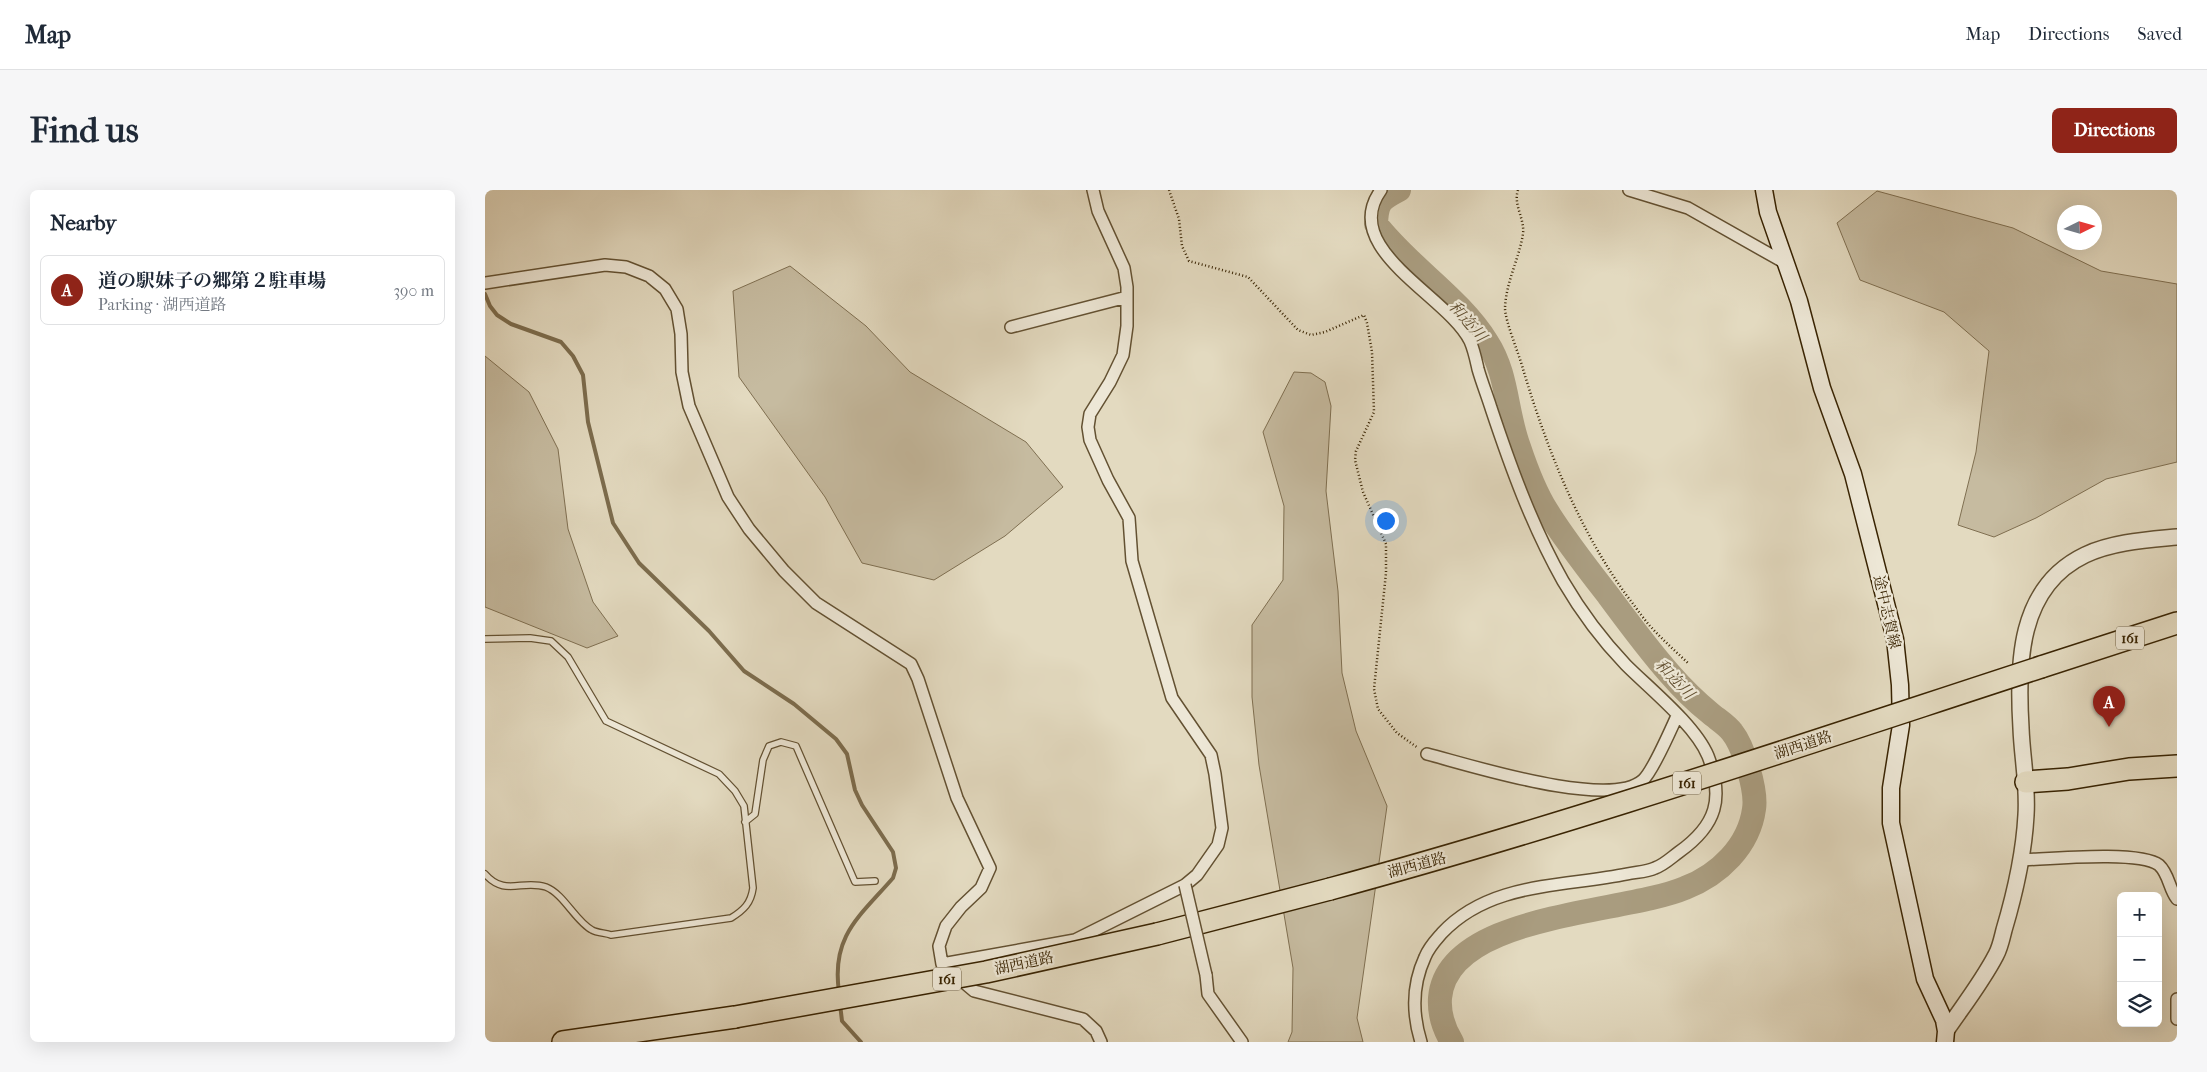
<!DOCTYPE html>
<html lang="en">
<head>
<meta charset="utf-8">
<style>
	body { margin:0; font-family:"IM FELL French Canon","Noto Serif JP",serif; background:#f6f6f7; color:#1f2937 }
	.controls { position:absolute; right:15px; bottom:15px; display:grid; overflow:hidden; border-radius:8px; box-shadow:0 5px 20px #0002 }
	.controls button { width:45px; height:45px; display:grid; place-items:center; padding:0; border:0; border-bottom:1px solid #e0e1e3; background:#fff; color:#1f2937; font:25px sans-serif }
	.compass { position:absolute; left:1572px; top:15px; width:45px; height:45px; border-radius:50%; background:#fff; box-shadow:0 5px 20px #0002; rotate:85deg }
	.you { position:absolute; left:900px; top:330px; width:18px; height:18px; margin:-12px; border:4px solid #fff; border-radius:50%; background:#1a73e8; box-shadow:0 0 0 8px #1a73e833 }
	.badge { display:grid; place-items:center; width:32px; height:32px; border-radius:50%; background:#8f2418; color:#fff; font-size:16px; font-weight:700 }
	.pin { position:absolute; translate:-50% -41px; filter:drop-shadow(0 1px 2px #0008) }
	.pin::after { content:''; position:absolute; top:26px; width:18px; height:15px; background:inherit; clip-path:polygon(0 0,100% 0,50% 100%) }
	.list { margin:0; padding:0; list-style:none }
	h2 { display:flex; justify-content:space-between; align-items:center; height:65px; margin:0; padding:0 20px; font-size:21px }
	h2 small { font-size:16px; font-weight:400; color:#747a83 }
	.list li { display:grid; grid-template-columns:32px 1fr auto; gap:15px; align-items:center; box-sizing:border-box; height:70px; margin:0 10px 10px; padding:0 10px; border:1px solid #e0e1e3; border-radius:8px }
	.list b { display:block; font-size:19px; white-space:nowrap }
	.list p { margin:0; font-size:16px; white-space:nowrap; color:#747a83 }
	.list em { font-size:16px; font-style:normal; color:#747a83 }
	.icon { flex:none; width:28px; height:28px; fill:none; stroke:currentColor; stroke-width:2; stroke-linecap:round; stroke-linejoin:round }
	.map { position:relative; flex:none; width:1692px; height:852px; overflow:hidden; border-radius:8px }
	header { display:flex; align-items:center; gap:30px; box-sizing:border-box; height:70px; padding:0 25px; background:#fff; border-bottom:1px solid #e0e1e3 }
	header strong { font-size:24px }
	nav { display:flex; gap:28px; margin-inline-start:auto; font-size:18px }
	.intro { display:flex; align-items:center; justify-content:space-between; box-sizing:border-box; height:120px; padding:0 30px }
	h1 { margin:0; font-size:35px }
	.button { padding:12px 22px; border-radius:8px; background:#8f2418; color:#fff; font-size:18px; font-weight:700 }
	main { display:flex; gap:30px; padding:0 30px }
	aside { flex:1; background:#fff; border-radius:8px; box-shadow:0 5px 20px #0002 }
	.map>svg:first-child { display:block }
	.green { fill:#c6bba0; stroke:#7f6f51 }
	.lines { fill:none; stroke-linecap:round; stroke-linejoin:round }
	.stream { stroke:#7c6c4d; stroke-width:4 }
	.river { stroke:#a99c7f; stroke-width:24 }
	.service-casing { stroke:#635132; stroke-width:8 }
	.minor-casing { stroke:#635132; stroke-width:14 }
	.tertiary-casing { stroke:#635132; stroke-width:18 }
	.secondary-casing { stroke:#382302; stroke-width:19 }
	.motorway-casing { stroke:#382302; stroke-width:24 }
	.path { stroke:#382302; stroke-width:2.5; stroke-dasharray:1 2.5; stroke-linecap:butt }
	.service { stroke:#ede7d6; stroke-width:5.5 }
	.minor { stroke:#ede7d6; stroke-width:11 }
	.tertiary { stroke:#ede7d6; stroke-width:15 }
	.secondary { stroke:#ede7d6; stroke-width:16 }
	.motorway { stroke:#e3dac0; stroke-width:21 }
	.minor-bridge-casing { stroke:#635132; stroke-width:14; stroke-linecap:butt }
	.motorway-bridge-casing { stroke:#382302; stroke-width:24; stroke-linecap:butt }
	.minor-bridge { stroke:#ede7d6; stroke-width:11 }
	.motorway-bridge { stroke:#e3dac0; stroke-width:21 }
	.labels { text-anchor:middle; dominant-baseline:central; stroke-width:4.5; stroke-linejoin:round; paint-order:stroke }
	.shield { fill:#ede7d6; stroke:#6e5e42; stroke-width:1 }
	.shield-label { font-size:14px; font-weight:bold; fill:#382302 }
	.street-label { font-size:15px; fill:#382302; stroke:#ede7d6 }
	.water-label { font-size:16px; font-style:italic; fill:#604d2e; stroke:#ede7d6 }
</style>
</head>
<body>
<header>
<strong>Map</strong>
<nav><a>Map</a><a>Directions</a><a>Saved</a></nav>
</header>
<div class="intro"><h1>Find us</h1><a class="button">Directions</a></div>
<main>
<aside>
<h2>Nearby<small></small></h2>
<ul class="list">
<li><span class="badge">A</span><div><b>道の駅妹子の郷第２駐車場</b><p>Parking · 湖西道路</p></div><em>390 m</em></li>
</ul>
</aside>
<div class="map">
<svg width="1692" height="852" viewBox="0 0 1692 852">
	<rect width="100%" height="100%" fill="#e3dac0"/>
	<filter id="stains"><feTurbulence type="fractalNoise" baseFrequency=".004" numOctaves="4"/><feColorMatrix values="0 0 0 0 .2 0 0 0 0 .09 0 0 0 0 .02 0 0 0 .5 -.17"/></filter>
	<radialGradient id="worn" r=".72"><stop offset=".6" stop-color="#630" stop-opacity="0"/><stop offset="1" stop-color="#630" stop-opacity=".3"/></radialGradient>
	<!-- green -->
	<path class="green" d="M 1392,1 L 1528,38 L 1616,81 L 1692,94 L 1692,272 L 1621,289 L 1551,328 L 1509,347 L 1473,335 L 1491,262 L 1504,161 L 1459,122 L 1375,90 L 1352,33 Z
		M 305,76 L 381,136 L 425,182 L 541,252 L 578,297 L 520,346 L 449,390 L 377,373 L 340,307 L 254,187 L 248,101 Z
		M 0,166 L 44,202 L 73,259 L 83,339 L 108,412 L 133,446 L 102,458 L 0,417 Z
		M 809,182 L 826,183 L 840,192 L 846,216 L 841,301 L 853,401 L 857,483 L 871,541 L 902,616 L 872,828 L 878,852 L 803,852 L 807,842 L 808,778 L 774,575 L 767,507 L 767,435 L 798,390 L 799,316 L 778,242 Z"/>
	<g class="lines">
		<!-- stream -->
		<path class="stream" d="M 0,104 L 5,116 L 12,125 L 26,134 L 76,152 L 88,166 L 98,185 L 103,232 L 128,333 L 154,373 L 224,441 L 259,481 L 309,514 L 351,549 L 362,564 L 370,600 L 377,615 L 408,662 L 411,678 L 408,688 C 374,727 346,746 354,802
			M 355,814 L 357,831 L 376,852"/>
		<!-- river -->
		<path class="river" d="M 914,0 C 895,10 892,12 891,34 C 924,77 974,107 1002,152 C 1023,184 1021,223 1034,257 C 1041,278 1050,302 1062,321 C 1080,350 1102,378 1123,405 C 1143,432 1162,458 1184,483 C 1197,498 1210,511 1225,523 C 1232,529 1242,535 1247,542 C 1259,557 1272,601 1269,619 C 1264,656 1234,685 1200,698 C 1139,724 962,723 955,808 C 954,823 959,839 967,852"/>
		<defs>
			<path id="service" d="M 0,449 L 45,448 L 66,451 L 83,467 L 121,531 L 234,584 L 250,601 L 259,616 L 268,698 C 266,713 259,720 246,728 L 126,745 C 121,743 112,743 107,740 C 91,732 79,704 61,697 C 37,689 20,707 0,684
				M 260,632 L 270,624 L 278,570 L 284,556 L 296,552 L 311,556 L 370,692 L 390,691"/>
			<path id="minor" d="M 896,0 C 853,59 963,106 985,151 C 989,160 991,170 993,179 C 997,193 1002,205 1006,218 C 1026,278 1047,336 1078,391 C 1095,420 1118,451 1141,475 C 1165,499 1210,535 1223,566 C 1239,608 1232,635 1194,662 C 1187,667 1179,675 1170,678 C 1162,682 1151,682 1142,684 C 1077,697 1005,692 957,743 C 950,751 944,757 940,767 C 927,795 927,823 936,852
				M 1144,0 L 1203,18 L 1302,74
				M 0,93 L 120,75 L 141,77 L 164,86 L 180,99 L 192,119 L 196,144 L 197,182 L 204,216 L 243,307 L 264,339 L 299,381 L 331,413 L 426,474 L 433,489 L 472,608 L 505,678 L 496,698 L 476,717 L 461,736 L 454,756 L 457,774 L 489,801 L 598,829 L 611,841 L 616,852
				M 526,137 L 642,107
				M 942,564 C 985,575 1124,620 1158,590 C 1168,581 1186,539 1192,526
				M 1535,670 C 1563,669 1655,660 1674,675 C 1684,684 1684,699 1692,709
				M 457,774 L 590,750 L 700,695 L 712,685 L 733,655 L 737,638 L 730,584 L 726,565 L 687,508 L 647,371 L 644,328 L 623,290 L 605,250 L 603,237 L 605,224 L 625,192 L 638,165 L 642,136 L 642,97 L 639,78 L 613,21 L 608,0
				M 721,785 L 723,804 L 757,852
				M 1692,809 L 1692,829"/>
			<path id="tertiary" d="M 1461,841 C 1478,816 1497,792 1511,765 C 1515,758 1517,748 1519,740 C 1530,703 1539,663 1541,625 C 1543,595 1537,567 1536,538 C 1532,474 1533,397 1600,365 C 1628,352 1661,350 1692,347"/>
			<path id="secondary" d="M 1279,0 L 1283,22 L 1314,111 L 1337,198 L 1368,284 L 1410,449 L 1415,495 L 1416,535 L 1406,598 L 1406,633 L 1440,789 L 1459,830 L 1461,841 L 1460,852"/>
			<path id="motorway" d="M 1556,477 L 1692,433
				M 1541,592 L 1583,589 L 1644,579 L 1692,576
				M 672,744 L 845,699
				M 78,852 L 250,827"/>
		</defs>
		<!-- service casing -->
		<use href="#service" class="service-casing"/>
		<!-- minor casing -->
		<use href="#minor" class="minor-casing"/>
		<!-- tertiary casing -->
		<use href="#tertiary" class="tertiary-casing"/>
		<!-- secondary casing -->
		<use href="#secondary" class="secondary-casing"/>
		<!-- motorway casing -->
		<use href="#motorway" class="motorway-casing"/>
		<!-- path -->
		<path class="path" d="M 684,0 L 694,29 L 697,56 L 704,71 L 763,87 L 813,140 L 826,145 L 840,142 L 879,125 L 882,133 L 887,162 L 889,222 L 871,261 L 870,270 L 878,302 L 901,354 L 901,383 L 889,499 L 893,519 L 912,543 L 933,558
			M 1033,0 C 1028,15 1040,29 1038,44 C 1034,69 1021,92 1020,118 C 1020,131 1034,164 1038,179 C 1062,259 1093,338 1142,406 C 1150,416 1157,427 1165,436 C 1177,449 1190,461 1203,473"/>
		<!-- service -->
		<use href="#service" class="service"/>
		<!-- minor -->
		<use href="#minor" class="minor"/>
		<!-- tertiary -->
		<use href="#tertiary" class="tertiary"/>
		<!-- secondary -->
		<use href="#secondary" class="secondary"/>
		<!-- motorway -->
		<use href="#motorway" class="motorway"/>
		<defs>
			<path id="minor-bridge" d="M 700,695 L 721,785"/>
			<path id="motorway-bridge" d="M 845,699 C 1085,634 1320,554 1556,477
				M 250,827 L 501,782 L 672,744"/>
		</defs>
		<!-- minor-bridge casing -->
		<use href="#minor-bridge" class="minor-bridge-casing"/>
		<!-- motorway-bridge casing -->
		<use href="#motorway-bridge" class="motorway-bridge-casing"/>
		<!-- minor-bridge -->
		<use href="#minor-bridge" class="minor-bridge"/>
		<!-- motorway-bridge -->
		<use href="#motorway-bridge" class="motorway-bridge"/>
	</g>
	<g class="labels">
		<!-- shield labels -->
		<g class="shield">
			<rect x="1631" y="436.5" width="28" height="23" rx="4"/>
			<rect x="1188" y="581.5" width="28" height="23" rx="4"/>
			<rect x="448" y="777.5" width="28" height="23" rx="4"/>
		</g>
		<g class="shield-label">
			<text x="1645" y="448">161</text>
			<text x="1202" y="593">161</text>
			<text x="462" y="789">161</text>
		</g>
		<!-- street labels -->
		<g class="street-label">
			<text transform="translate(1402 422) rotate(77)">途中志賀線</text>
			<text transform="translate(1318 555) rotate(-18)">湖西道路</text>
			<text transform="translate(932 675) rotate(-15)">湖西道路</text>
			<text transform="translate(539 773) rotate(-12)">湖西道路</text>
		</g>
		<!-- water labels -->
		<g class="water-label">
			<text transform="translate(983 131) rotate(49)">和迩川</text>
			<text transform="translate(1190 489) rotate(47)">和迩川</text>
		</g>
	</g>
	<rect width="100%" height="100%" filter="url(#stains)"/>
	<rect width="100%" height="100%" fill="url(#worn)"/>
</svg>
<div class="controls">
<button>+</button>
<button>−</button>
<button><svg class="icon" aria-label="layers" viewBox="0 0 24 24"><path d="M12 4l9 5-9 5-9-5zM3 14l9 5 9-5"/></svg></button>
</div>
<svg class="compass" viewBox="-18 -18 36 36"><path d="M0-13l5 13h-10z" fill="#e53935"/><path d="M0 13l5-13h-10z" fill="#747a83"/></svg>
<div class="you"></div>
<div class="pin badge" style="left:1624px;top:537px">A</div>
</div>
</main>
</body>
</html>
